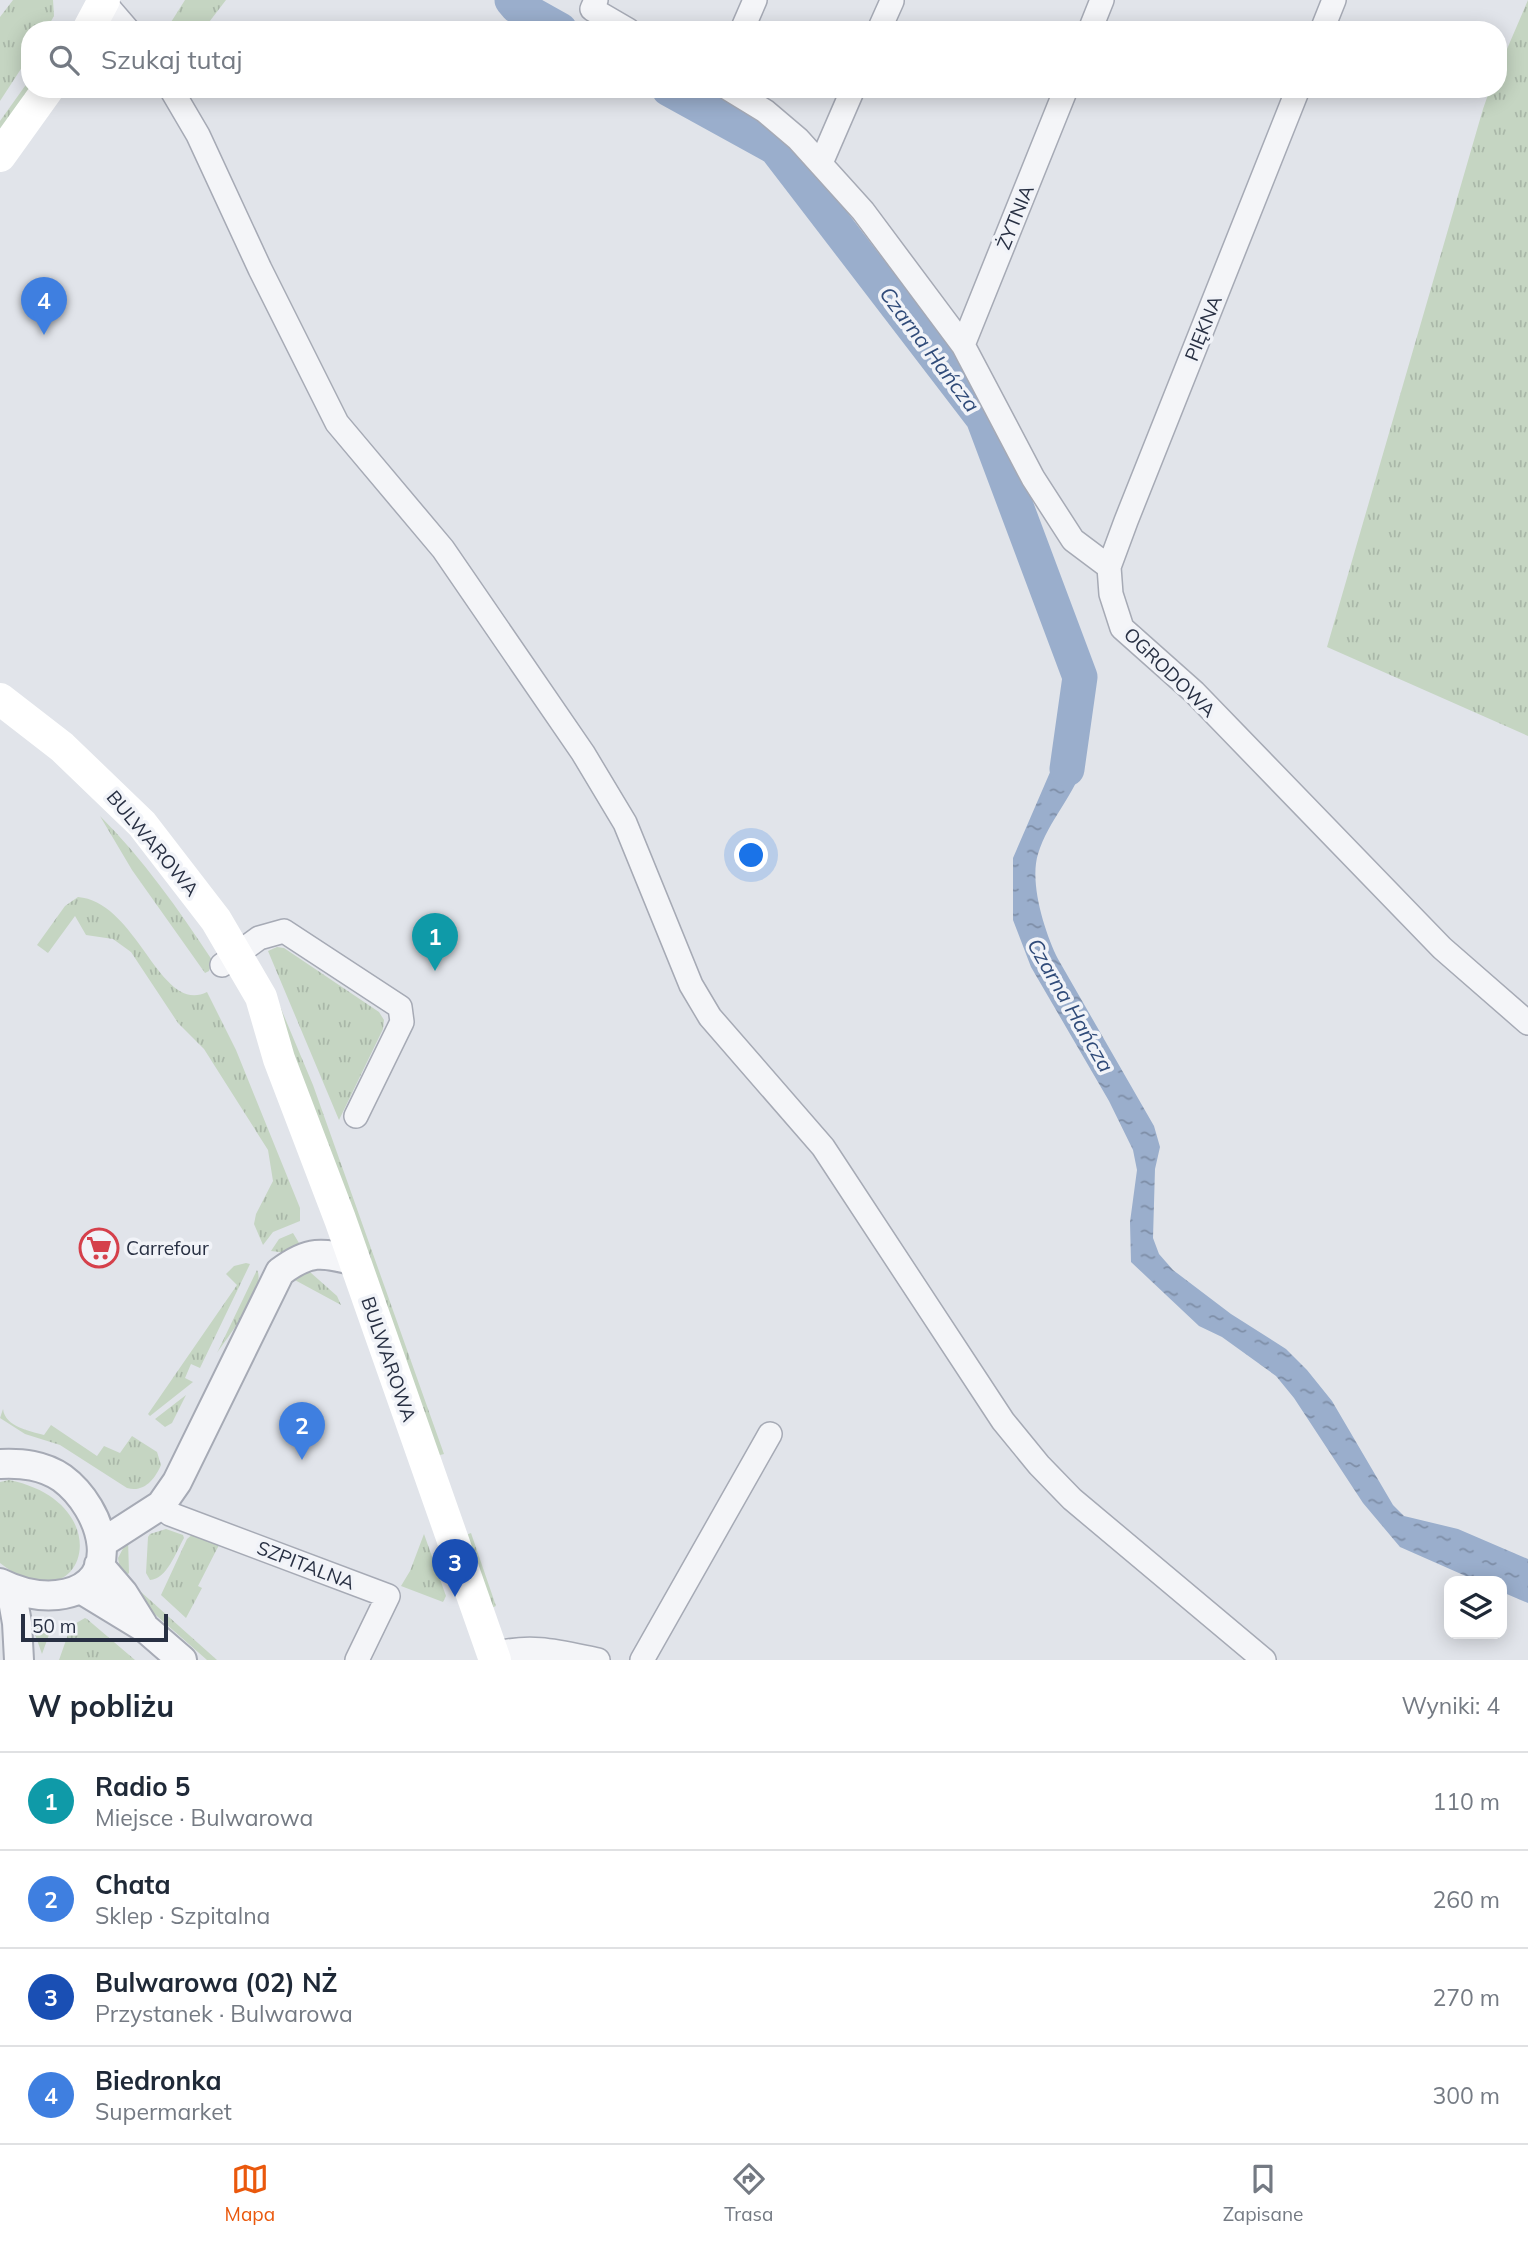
<!DOCTYPE html>
<html lang="pl">
<head>
<meta charset="utf-8">
<style>
	body { margin:0; font-family:Mulish,sans-serif; background:#f6f6f7; color:#1f2937 }
	.controls { position:absolute; right:21px; bottom:21px; display:grid; overflow:hidden; border-radius:14px; box-shadow:0 4px 18px #0003 }
	.controls button { width:63px; height:63px; display:grid; place-items:center; padding:0; border:0; border-bottom:2px solid #e0e1e3; background:#fff; color:#1f2937; font:35px sans-serif }
	.scale { position:absolute; left:21px; bottom:18px; width:147px; box-sizing:border-box; padding-left:7px; border:4px solid #283043; border-top:0; font-size:19px; line-height:24px; white-space:nowrap; color:#283043; -webkit-text-stroke:5px #f1f3f8; paint-order:stroke }
	.you { position:absolute; left:752px; top:856px; width:24px; height:24px; margin:-18px; border:5px solid #fff; border-radius:50%; background:#1a73e8; box-shadow:0 0 0 10px #1a73e833 }
	.badge { display:grid; place-items:center; width:46px; height:46px; border-radius:50%; background:#ea580c; color:#fff; font-size:23px; font-weight:700 }
	.pin { position:absolute; translate:-50% -58px; filter:drop-shadow(0 2px 4px #0008) }
	.pin::after { content:''; position:absolute; top:37px; width:24px; height:21px; background:inherit; clip-path:polygon(0 0,100% 0,50% 100%) }
	.list { margin:0; padding:0; list-style:none }
	h2 { display:flex; justify-content:space-between; align-items:center; height:91px; margin:0; padding:0 28px; font-size:30px }
	h2 small { font-size:23px; font-weight:400; color:#747a83 }
	.list li { display:grid; grid-template-columns:46px 1fr auto; gap:21px; align-items:center; box-sizing:border-box; height:98px; padding:0 28px; border-top:2px solid #e0e1e3 }
	.list b { display:block; font-size:26px; white-space:nowrap }
	.list p { margin:0; font-size:23px; white-space:nowrap; color:#747a83 }
	.list em { font-size:23px; font-style:normal; color:#747a83 }
	.icon { flex:none; width:38px; height:38px; fill:none; stroke:currentColor; stroke-width:2; stroke-linecap:round; stroke-linejoin:round }
	.map { position:relative; flex:none; width:1528px; height:1660px; overflow:hidden }
	.search { position:absolute; background:#fff; box-shadow:0 4px 18px #0003; left:21px; right:21px; top:21px; height:77px; display:flex; align-items:center; gap:18px; box-sizing:border-box; padding:0 24px; border-radius:28px; color:#747a83; font-size:26px }
	.sheet { height:483px; background:#fff }
	nav { display:flex; justify-content:space-around; align-items:center; box-sizing:border-box; height:98px; border-top:2px solid #e0e1e3; background:#fff; font-size:19px; color:#747a83 }
	nav a { display:grid; justify-items:center; gap:4px }
	nav .on { color:#ea580c }
	.map>svg:first-child { display:block }
	.grass { fill:url(#grass-tufts) }
	.water { fill:url(#water-ripples) }
	.lines { fill:none; stroke-linecap:round; stroke-linejoin:round }
	.river { stroke:#9aaecc; stroke-width:35 }
	.minor-casing { stroke:#a6aab5; stroke-width:26 }
	.tertiary-casing { stroke:#a6aab5; stroke-width:32 }
	.minor { stroke:#f4f5f8; stroke-width:23 }
	.tertiary { stroke:#f4f5f8; stroke-width:28 }
	.secondary { stroke:#fff; stroke-width:32 }
	.labels { text-anchor:middle; dominant-baseline:central; stroke-width:7; stroke-linejoin:round; paint-order:stroke }
	.street-label { font-size:19px; fill:#283043; stroke:#f1f3f8 }
	.poi-label { font-size:19px; fill:#283043; stroke:#f1f3f8; text-anchor:start }
	.water-label { font-size:21px; font-style:italic; fill:#304b79; stroke:#f1f3f8 }
</style>
</head>
<body>
<div class="map">
<svg width="1528" height="1660" viewBox="0 0 1528 1660">
	<defs>
		<pattern id="grass-tufts" width="24" height="20" patternUnits="userSpaceOnUse" patternTransform="scale(1.75)"><rect width="24" height="20" fill="#c5d5c2"/><path d="M3 7l-1-3M5 7V3M7 7l1-3M15 17l-1-3M17 17v-4M19 17l1-3" fill="none" stroke="#a9b7a8"/></pattern>
		<pattern id="water-ripples" width="26" height="14" patternUnits="userSpaceOnUse" patternTransform="scale(1.75)"><rect width="26" height="14" fill="#9aaecc"/><path d="M2 4q2-2 4 0t4 0M15 11q2-2 4 0t4 0" fill="none" stroke="#7e8ea7"/></pattern>
	</defs>
	<rect width="100%" height="100%" fill="#e1e4ea"/>
	<!-- grass -->
	<path class="grass" d="M 13,0 L 53,0 L 54,16 L 46,30 L 30,30 L 30,55 L 0,101 L 0,17 Z
		M 185,0 L 226,0 L 203,30 L 166,30 Z
		M 1528,0 L 1528,736 L 1327,647 L 1483,109 L 1490,89 L 1498,89 L 1498,70 Z
		M 30,79 L 30,88 L 0,130 L 0,121 Z
		M 100,816 C 143,859 179,910 212,960 L 209,971 L 205,973 L 132,870 Z
		M 78,897 C 138,902 160,1016 207,992 L 236,1050 L 300,1208 L 300,1221 L 273,1232 L 263,1245 L 254,1224 L 256,1214 L 273,1181 L 268,1150 L 204,1049 L 178,1023 L 131,952 L 113,939 L 86,935 L 75,916 L 48,953 L 37,945 L 65,906 Z
		M 277,947 L 284,948 L 379,1012 L 384,1020 L 383,1029 L 339,1120 L 268,951 Z
		M 279,1004 L 313,1085 L 444,1454 L 436,1456 L 298,1070 Z
		M 293,1233 L 302,1248 L 287,1253 L 271,1251 L 279,1239 Z
		M 246,1263 L 250,1264 L 200,1368 L 191,1364 L 185,1378 L 193,1382 L 150,1416 L 148,1414 L 237,1285 L 226,1274 L 234,1266 Z
		M 257,1270 C 267,1288 228,1336 217,1353 Z
		M 310,1272 L 337,1296 L 341,1305 L 293,1279 Z
		M 186,1395 L 172,1423 L 165,1427 L 155,1419 Z
		M 3,1409 C 5,1427 30,1431 44,1435 L 51,1425 L 97,1456 L 104,1446 L 120,1453 L 132,1436 L 157,1452 L 161,1465 C 155,1479 144,1493 127,1488 L 60,1445 L 25,1434 L 0,1418 Z
		M 9,1480 C 123,1503 84,1630 0,1563 L 0,1482 Z
		M 166,1529 L 183,1535 L 184,1538 C 176,1552 167,1579 150,1580 L 146,1573 L 148,1537 L 150,1534 Z
		M 194,1533 L 220,1543 L 198,1586 L 202,1588 L 186,1618 L 161,1595 L 187,1539 Z
		M 471,1533 L 496,1606 L 489,1609 L 463,1536 Z
		M 424,1534 L 446,1596 L 443,1602 L 401,1586 L 410,1571 Z
		M 128,1539 L 129,1573 L 122,1580 L 118,1558 Z
		M 137,1592 L 141,1592 L 217,1660 L 207,1660 L 150,1610 Z
		M 85,1618 L 87,1619 L 135,1660 L 59,1660 L 71,1626 Z
		M 32,1626 L 50,1632 L 42,1654 Z"/>
	<!-- water -->
	<path class="water" d="M 1074,722 L 1085,725 C 1095,780 1052,808 1038,854 C 1029,883 1045,933 1058,959 L 1154,1126 L 1160,1147 L 1155,1169 L 1153,1238 L 1159,1254 L 1173,1270 L 1231,1314 L 1286,1349 L 1307,1370 L 1332,1401 L 1393,1505 L 1404,1516 L 1458,1529 L 1528,1559 L 1528,1603 L 1502,1592 L 1502,1581 L 1477,1581 L 1400,1547 L 1363,1503 L 1294,1398 L 1276,1376 L 1222,1337 L 1199,1326 L 1131,1262 L 1130,1222 L 1137,1170 L 1133,1150 L 1109,1101 L 1031,967 L 1013,920 L 1013,858 L 1054,763 L 1063,727 Z"/>
	<g class="lines">
		<!-- river -->
		<path class="river" d="M 512,0 L 517,6 L 560,30
			M 669,89 L 776,148 L 983,418 L 1080,677 L 1067,769"/>
		<defs>
			<path id="minor" d="M 596,0 L 592,9 L 628,30
				M 103,1 L 128,30
				M 742,30 L 755,0
				M 879,30 L 892,1
				M 1090,30 L 1102,0
				M 1322,30 L 1334,0
				M 171,89 L 198,135 L 260,269 L 337,423 L 443,549 L 583,753 L 625,823 L 691,985 L 710,1017 L 823,1147 L 1003,1421 L 1039,1465 L 1072,1499 L 1264,1660
				M 729,89 L 765,111 L 798,139 L 863,211 L 963,345 L 1033,478 L 1073,540 L 1109,567
				M 1298,89 L 1126,521 L 1109,567 L 1111,594 L 1122,628 L 1194,692 L 1442,948 L 1528,1023
				M 821,163 L 853,89
				M 963,345 L 1066,89
				M 222,965 L 259,938 L 284,931 L 400,1007 L 402,1022 L 356,1116
				M 161,1505 L 170,1514 L 388,1596 L 357,1660
				M 493,1654 C 533,1644 559,1652 598,1660
				M 642,1660 L 770,1434"/>
			<path id="tertiary" d="M 0,1464 C 22,1463 43,1465 62,1478 C 103,1508 128,1587 57,1595 C 36,1597 18,1592 0,1583
				M 102,1543 L 161,1505 L 177,1482 L 280,1272 C 309,1250 322,1252 355,1261
				M 99,1565 L 123,1593 L 143,1625
				M 11,1589 L 17,1623 L 19,1660
				M 81,1589 L 145,1628 L 182,1660"/>
		</defs>
		<!-- minor casing -->
		<use href="#minor" class="minor-casing"/>
		<!-- tertiary casing -->
		<use href="#tertiary" class="tertiary-casing"/>
		<!-- minor -->
		<use href="#minor" class="minor"/>
		<!-- tertiary -->
		<use href="#tertiary" class="tertiary"/>
		<!-- secondary -->
		<path class="secondary" d="M 88,30 L 104,0
			M 0,156 L 48,89
			M 0,699 L 62,747 L 142,824 L 216,920 L 261,997 L 279,1059 L 340,1219 L 495,1660"/>
	</g>
	<!-- icons -->
	<defs>
		<symbol id="supermarket-ring" viewBox="-11 -11 22 22"><circle r="9.5" fill="#f1f3f8" stroke="#d5404b" stroke-width="1.5"/><path d="M-6-5.5h2.5l.6 2H6L4.5 2H-2.5L-4.4-4H-6ZM-1.5 3.2a1.3 1.3 0 1 0 .1 0ZM3 3.2a1.3 1.3 0 1 0 .1 0Z" fill="#d5404b"/></symbol>
	</defs>
	<g fill-rule="evenodd">
		<use href="#supermarket-ring" x="77" y="1226" width="44" height="44"/>
	</g>
	<g class="labels">
		<!-- street labels -->
		<g class="street-label">
			<text transform="translate(1015 217) rotate(-68)">ŻYTNIA</text>
			<text transform="translate(1203 328) rotate(-68)">PIĘKNA</text>
			<text transform="translate(1170 672) rotate(44)">OGRODOWA</text>
			<text transform="translate(153 843) rotate(50)">BULWAROWA</text>
			<text transform="translate(389 1359) rotate(71)">BULWAROWA</text>
			<text transform="translate(306 1565) rotate(21)">SZPITALNA</text>
		</g>
		<!-- poi labels -->
		<g class="poi-label">
			<text x="126" y="1248">Carrefour</text>
		</g>
		<!-- water labels -->
		<g class="water-label">
			<text transform="translate(930 349) rotate(53)">Czarna Hańcza</text>
			<text transform="translate(1071 1005) rotate(60)">Czarna Hańcza</text>
		</g>
	</g>
</svg>
<div class="controls">
<button><svg class="icon" aria-label="layers" viewBox="0 0 24 24"><path d="M12 4l9 5-9 5-9-5zM3 14l9 5 9-5"/></svg></button>
</div>
<div class="scale">50 m</div>
<div class="you"></div>
<div class="pin badge" style="left:435px;top:971px;background:#0f9aa8">1</div>
<div class="pin badge" style="left:302px;top:1460px;background:#3f7fe0">2</div>
<div class="pin badge" style="left:455px;top:1597px;background:#1a4fb4">3</div>
<div class="pin badge" style="left:44px;top:335px;background:#3f7fe0">4</div>
<div class="search"><svg class="icon" aria-label="search" viewBox="0 0 24 24"><circle cx="10" cy="10" r="6"/><path d="M15 15l6 6"/></svg>Szukaj tutaj</div>
</div>
<section class="sheet">
<h2>W pobliżu<small>Wyniki: 4</small></h2>
<ul class="list">
<li><span class="badge" style="background:#0f9aa8">1</span><div><b>Radio 5</b><p>Miejsce · Bulwarowa</p></div><em>110 m</em></li>
<li><span class="badge" style="background:#3f7fe0">2</span><div><b>Chata</b><p>Sklep · Szpitalna</p></div><em>260 m</em></li>
<li><span class="badge" style="background:#1a4fb4">3</span><div><b>Bulwarowa (02) NŻ</b><p>Przystanek · Bulwarowa</p></div><em>270 m</em></li>
<li><span class="badge" style="background:#3f7fe0">4</span><div><b>Biedronka</b><p>Supermarket</p></div><em>300 m</em></li>
</ul>
</section>
<nav>
<a class="on"><svg class="icon" aria-label="map" viewBox="0 0 24 24"><path d="M3 6l6-2 6 2 6-2v14l-6 2-6-2-6 2zM9 4v14M15 6v14"/></svg>Mapa</a>
<a><svg class="icon" aria-label="directions" viewBox="0 0 24 24"><path d="M12 3l9 9-9 9-9-9zM9 14v-3h6M13 9l2 2-2 2"/></svg>Trasa</a>
<a><svg class="icon" aria-label="saved" viewBox="0 0 24 24"><path d="M7 4h10v16l-5-4-5 4z"/></svg>Zapisane</a>
</nav>
</body>
</html>
